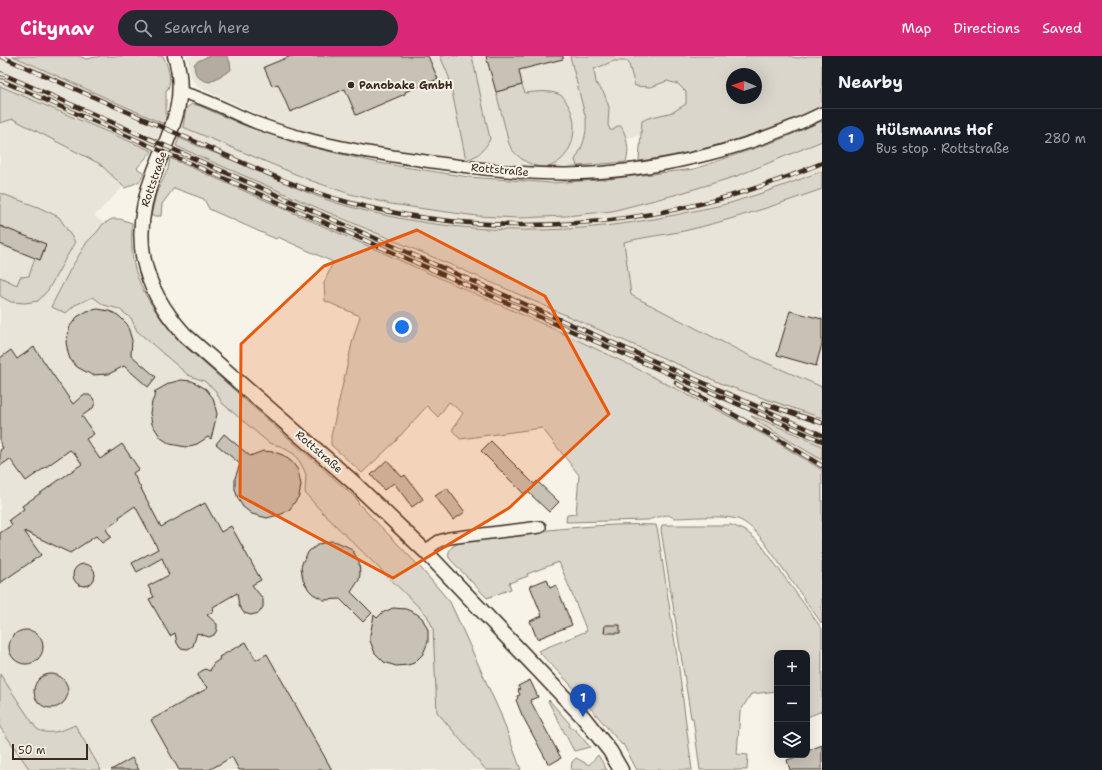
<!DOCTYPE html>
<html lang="en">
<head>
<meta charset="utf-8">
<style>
	body { margin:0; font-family:"Shantell Sans",sans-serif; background:#242831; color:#f1f3f6 }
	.controls { position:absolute; right:12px; bottom:12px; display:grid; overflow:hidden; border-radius:8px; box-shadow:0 4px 16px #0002 }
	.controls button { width:36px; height:36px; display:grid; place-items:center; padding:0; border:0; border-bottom:1px solid #363941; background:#171b24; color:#f1f3f6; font:20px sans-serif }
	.compass { position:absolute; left:726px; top:12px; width:36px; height:36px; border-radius:50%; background:#171b24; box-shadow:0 4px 16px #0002; rotate:272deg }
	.scale { position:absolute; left:12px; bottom:10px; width:76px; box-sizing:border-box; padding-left:4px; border:2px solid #3b2a1e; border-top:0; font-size:11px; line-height:14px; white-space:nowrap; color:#3b2a1e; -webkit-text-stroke:3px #f7f3e8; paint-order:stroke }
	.you { position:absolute; left:402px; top:271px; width:14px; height:14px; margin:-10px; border:3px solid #fff; border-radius:50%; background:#1a73e8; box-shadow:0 0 0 6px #1a73e833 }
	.badge { display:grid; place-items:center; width:26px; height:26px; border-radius:50%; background:#db2777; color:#fff; font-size:13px; font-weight:700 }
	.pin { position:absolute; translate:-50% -33px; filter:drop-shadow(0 1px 2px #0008) }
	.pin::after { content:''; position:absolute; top:21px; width:14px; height:12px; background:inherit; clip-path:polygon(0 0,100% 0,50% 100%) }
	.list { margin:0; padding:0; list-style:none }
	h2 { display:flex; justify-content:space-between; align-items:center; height:52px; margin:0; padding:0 16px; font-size:17px }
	h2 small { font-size:13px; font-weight:400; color:#9ea1a6 }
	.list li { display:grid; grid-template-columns:26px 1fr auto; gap:12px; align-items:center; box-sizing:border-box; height:60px; padding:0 16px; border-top:1px solid #363941 }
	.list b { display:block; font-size:15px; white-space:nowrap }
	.list p { margin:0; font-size:13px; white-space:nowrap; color:#9ea1a6 }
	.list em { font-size:13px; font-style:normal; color:#9ea1a6 }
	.icon { flex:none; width:22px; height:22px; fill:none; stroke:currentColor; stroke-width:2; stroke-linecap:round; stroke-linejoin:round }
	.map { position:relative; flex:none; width:822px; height:714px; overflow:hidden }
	header { display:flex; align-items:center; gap:24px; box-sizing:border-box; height:56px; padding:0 20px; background:#db2777; color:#fff }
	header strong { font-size:19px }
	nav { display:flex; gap:22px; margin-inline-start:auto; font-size:14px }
	.search { width:280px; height:36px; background:#242831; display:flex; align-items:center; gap:10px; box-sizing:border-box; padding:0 14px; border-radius:22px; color:#9ea1a6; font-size:15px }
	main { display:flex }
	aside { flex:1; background:#171b24 }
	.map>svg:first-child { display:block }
	.built { fill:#e9e4d9 }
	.green { fill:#dbd6cb; stroke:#8b8074; fill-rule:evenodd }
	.water { fill:#b4aca0; stroke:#84786c }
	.building { fill:#c8c1b6; stroke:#3b2a1e }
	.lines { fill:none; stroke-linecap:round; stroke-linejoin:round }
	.minor-casing { stroke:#3b2a1e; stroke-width:14 }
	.tertiary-casing { stroke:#3b2a1e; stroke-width:17 }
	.minor { stroke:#f7f3e8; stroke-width:11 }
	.tertiary { stroke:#f7f3e8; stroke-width:14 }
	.rail-casing { stroke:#3b2a1e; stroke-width:4.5 }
	.rail { stroke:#f7f3e8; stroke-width:3; stroke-dasharray:9; stroke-linecap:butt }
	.marked { fill:#e8590c; fill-opacity:0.2; stroke:#e8590c; stroke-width:3; stroke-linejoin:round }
	.poi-dot { fill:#3b2a1e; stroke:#f7f3e8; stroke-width:1.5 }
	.labels { text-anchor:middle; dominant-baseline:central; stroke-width:4; stroke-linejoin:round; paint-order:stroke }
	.poi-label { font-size:11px; font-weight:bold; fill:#3b2a1e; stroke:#f7f3e8; text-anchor:start }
	.street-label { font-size:11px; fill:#3b2a1e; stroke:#f7f3e8 }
</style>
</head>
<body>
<header>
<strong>Citynav</strong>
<div class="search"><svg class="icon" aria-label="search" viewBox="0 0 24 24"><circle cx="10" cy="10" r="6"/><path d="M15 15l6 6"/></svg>Search here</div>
<nav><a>Map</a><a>Directions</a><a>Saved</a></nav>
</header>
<main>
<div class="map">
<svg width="822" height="714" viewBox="0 0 822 714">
	<rect width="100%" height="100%" fill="#f7f3e8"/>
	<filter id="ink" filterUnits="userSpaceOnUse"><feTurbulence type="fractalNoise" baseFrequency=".025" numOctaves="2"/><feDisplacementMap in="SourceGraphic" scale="8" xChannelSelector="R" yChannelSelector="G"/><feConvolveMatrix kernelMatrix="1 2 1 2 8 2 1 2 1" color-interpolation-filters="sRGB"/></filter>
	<g filter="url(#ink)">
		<!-- built -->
		<path class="built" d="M 0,0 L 13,0 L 164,68 L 152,95 L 0,30 Z
			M 187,0 L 440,0 L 449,21 L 466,104 L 483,96 L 490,83 L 472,0 L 763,0 L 732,18 L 653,77 L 614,84 L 586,110 L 556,111 L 550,111 L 559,104 L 567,96 L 572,84 L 574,73 L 573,62 L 570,52 L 565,44 L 559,38 L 540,36 L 524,37 L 522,29 L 496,36 L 510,91 L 523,104 L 540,110 L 494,107 L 408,96 L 350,87 L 320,80 L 291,71 L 259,59 L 198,31 L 191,22 Z
			M 0,53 L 121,113 L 127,127 L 94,160 L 111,172 L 146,256 L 390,479 L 441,534 L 450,546 L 457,559 L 501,659 L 521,714 L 0,714 Z
			M 183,71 L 312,125 L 350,138 L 391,148 L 477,160 L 519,162 L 566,160 L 612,155 L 678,138 L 737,120 L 822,85 L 822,115 L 796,125 L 742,144 L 653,164 L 613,170 L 567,174 L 520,175 L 475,173 L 426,167 L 385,160 L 345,150 L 307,136 L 179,82 Z
			M 176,90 L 311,149 L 472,218 L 725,329 L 822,362 L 822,390 L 763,364 L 763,369 L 822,404 L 822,414 L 770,382 L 742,367 L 626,307 L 541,267 L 170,102 Z
			M 822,133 L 822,331 L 746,298 L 631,239 L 624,186 L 683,175 L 748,158 Z"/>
		<!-- green -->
		<path class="green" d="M 13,0 L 79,0 L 86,3 L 101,0 L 163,0 C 168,10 172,22 168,33 L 166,34 L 166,63 L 164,68 Z
			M 440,0 L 472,0 L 490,83 C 484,95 478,100 466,104 L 449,21 Z
			M 570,0 L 788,0 L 798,2 L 808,0 L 822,0 L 822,50 C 765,77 702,97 639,105 L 642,65 L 648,62 L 673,56 L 686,48 L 686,36 L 678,28 L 667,25 L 651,31 L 635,30 L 628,5 L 614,5 L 594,13 L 596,27 L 604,37 L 609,51 L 608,69 L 610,74 L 614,74 L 617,70 L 621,70 C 627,80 630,95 626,106 L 577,110 L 575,104 C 583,90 587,80 586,63 ZM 732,18 L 756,18 L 756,42 L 732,42 Z
			M 522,29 L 525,37 C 535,36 549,34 558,38 C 563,39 566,45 568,49 C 580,68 574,101 551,110 C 537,115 518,103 511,92 C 508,87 507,80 506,75 C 503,62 499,49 496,36 Z
			M 0,30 L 152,95 L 137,112 L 144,117 L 140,125 L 125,132 L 100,108 L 13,63 L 0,67 Z
			M 192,48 L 200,50 L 241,68 L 298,88 L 379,107 L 469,121 L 552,127 L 609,123 L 694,113 L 779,84 L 822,65 L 822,85 L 737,120 L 678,138 L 612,155 L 566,160 L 519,162 L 477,160 L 432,154 L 391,148 L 350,138 L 312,125 L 183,71 L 186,52 Z
			M 179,82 C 210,95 241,108 272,121 C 296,132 321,143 347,150 C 462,182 582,181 698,154 C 713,151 729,148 743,143 C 770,135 796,125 822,115 L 822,133 C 777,149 731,164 684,175 C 664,179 643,181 624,186 L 631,239 L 746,298 L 822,331 L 822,362 L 725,329 L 472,218 L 311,149 L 176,90 Z
			M 170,102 L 541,267 L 626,307 L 742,367 L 770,382 L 822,414 L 822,568 L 765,487 C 759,479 751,470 742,465 C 731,458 689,462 674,462 C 672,461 669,459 668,459 C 666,459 650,463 648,464 L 566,466 L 567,459 L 576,458 L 579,419 L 542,372 L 460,383 L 452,374 L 463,357 L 449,346 L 438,361 L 427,350 L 400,380 L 399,380 L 397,383 L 397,384 L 362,417 L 331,389 L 331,380 L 353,283 L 360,260 L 325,245 L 324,227 L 333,206 L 278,181 L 276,183 L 209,153 L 204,143 L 174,132 L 162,148 L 161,160 L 151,160 L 156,138 L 168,113 Z
			M 0,137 L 38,151 L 59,161 L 75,186 L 48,234 L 38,245 L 25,247 L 11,246 L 0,240 L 0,221 L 17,229 L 20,221 L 29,220 L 35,202 L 40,204 L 46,189 L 0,170 Z
			M 112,163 L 120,163 L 132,167 C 132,176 131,186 132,195 C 134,229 157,259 179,285 L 357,443 L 358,447 L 419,510 L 450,546 L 501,659 L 521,714 L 486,714 L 437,656 L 433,572 L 427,559 L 323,457 L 305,437 L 306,418 L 300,406 L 294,398 L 280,390 L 269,387 L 222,347 L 215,334 L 204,325 L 188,319 L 137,275 L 131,262 L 119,253 L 104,249 L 93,241 L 75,249 L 66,257 L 51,251 L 70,214 L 87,186 L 98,175 L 103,168 Z
			M 751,360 L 763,364 L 822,390 L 822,404 L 763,369 Z
			M 656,469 L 658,477 L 679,613 L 692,714 L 637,714 L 623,688 L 622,689 L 569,627 L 538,595 L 587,575 L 559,506 L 527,518 L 528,520 L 509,527 L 511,533 L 487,542 L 449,502 C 448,498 449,494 452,491 C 461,483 493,481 506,479 C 555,473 605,467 656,469 Z
			M 662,469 L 732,469 L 746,475 L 760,487 L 822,573 L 822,655 L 807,661 L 807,597 L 777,597 L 777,635 L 751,638 L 740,656 L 737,698 L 748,699 L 747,714 L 700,714 L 693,662 L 691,662 L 661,474 Z
			M 0,618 L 36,672 C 47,681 64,674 75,669 L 101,714 L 30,714 L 0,671 Z
			M 549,644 L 570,668 L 569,670 L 573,673 L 574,672 L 590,691 L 574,695 L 548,645 Z
			M 598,699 L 607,714 L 571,714 L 572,706 L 576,702 L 589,709 Z"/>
		<!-- water -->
		<path class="water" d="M 209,0 L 227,0 L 230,6 L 231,14 L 210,26 C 200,25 192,18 195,7 L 198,5 Z"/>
		<!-- building -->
		<path class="building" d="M 291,0 L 428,0 L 438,23 L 405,36 L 405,38 L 356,59 L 345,33 L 290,56 L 278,28 L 272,30 L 264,11 Z
			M 486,0 L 563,0 L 563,3 L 519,14 L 522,29 L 496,36 Z
			M 0,170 L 46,188 L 40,204 L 0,188 Z
			M 98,253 L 109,255 L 114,257 L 119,260 L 127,268 L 132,284 L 131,299 L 156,321 L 148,331 L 124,310 L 109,318 L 92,319 L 77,311 L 70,303 L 68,297 L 66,286 L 70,270 L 77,261 L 87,255 Z
			M 790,255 L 822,263 L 822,288 L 816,310 L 777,299 Z
			M 34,291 L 73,348 L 83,339 L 89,339 L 93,342 L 95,347 L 93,352 L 82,360 L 94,378 L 86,383 L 100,403 L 122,388 L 139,413 L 133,417 L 161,471 L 205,447 L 221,476 L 231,470 L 261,524 L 252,529 L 263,543 L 263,551 L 259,557 L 251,559 L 244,557 L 239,550 L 237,537 L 213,551 L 214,555 L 207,559 L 217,568 L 217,574 L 214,579 L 209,581 L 197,577 L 193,590 L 188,593 L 180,592 L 177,587 L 175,577 L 170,580 L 149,543 L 154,541 L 148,530 L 169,519 L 162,502 L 137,516 L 132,507 L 158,493 L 135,450 L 119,461 L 120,463 L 106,473 L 111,481 L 102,487 L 96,480 L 70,497 L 24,475 L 41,499 L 0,527 L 0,477 L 12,469 L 9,464 L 24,453 L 22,450 L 82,408 L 75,398 L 70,394 L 26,425 L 10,403 L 0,410 L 0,394 L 3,392 L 0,387 L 0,302 L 11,294 L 17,303 Z
			M 181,324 L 192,325 L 206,333 L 213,342 L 217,358 L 211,383 L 208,381 L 197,388 L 186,391 L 170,388 L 161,382 L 152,368 L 150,357 L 152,346 L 156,337 L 154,336 L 170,327 Z
			M 224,378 L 250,400 L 263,395 L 274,396 L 283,399 L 292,406 L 298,414 L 301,429 L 299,440 L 290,453 L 282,458 L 267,462 L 252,458 L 243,451 L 238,443 L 235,433 L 235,422 L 240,408 L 216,388 Z
			M 491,385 L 534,428 L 537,425 L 559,446 L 549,456 L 527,435 L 524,438 L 481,395 Z
			M 387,404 L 402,421 L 405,419 L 423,443 L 412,451 L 394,427 L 384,434 L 371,419 Z
			M 447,432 L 465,456 L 453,464 L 435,440 Z
			M 331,485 L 337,486 L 348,491 L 353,495 L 359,506 L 360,518 L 359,524 L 351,536 L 372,557 L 363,566 L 340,543 L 324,544 L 313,538 L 309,534 L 303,524 L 301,511 L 303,505 L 309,495 L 319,488 Z
			M73 519a11 11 0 1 1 22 0a11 11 0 1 1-22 0Z
			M 547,523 L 550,532 L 556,529 L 572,569 L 537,583 L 530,565 L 542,560 L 530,530 Z
			M 393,552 L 406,553 L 417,558 L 422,562 L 428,574 L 428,586 L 423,598 L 414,607 L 408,609 L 396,610 L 384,606 L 375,597 L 370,585 L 370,579 L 374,559 L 377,562 L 382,557 Z
			M 605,569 L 620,569 L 620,577 L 604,577 Z
			M9 591a17 17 0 1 1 34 0a17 17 0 1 1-34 0Z
			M 246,586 L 256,604 L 267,598 L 332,714 L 239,714 L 232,701 L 209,714 L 179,714 L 151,664 L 208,632 L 199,623 L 198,619 L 200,616 L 205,613 L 210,615 L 213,608 L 220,603 L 219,601 Z
			M34 635a17 17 0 1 1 34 0a17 17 0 1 1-34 0Z
			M 530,624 L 538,641 L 530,644 L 561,702 L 549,709 L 522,659 L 516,644 L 518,642 L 517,640 L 520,639 L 518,634 L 520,633 L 518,630 Z
			M 822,689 L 822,714 L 790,714 L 787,704 L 802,699 L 807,699 L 807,695 Z
			M 132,702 L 139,714 L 111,714 Z"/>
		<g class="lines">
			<defs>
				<path id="minor" d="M 180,36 C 207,42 231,57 257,67 C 271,72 286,77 301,81 C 339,92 380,98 419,104 C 467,111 516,118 565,118 C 651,117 744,95 822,57
					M 425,495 L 439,485 L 449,482 L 540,471"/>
				<path id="tertiary" d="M 175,0 C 189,45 169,77 154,117 C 130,179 140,230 185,279 L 352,425 L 425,495 L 583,661 L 610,695 L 621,714"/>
			</defs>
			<!-- minor casing -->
			<use href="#minor" class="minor-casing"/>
			<!-- tertiary casing -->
			<use href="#tertiary" class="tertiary-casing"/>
			<!-- minor -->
			<use href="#minor" class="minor"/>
			<!-- tertiary -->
			<use href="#tertiary" class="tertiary"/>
			<defs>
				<path id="rail" d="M 0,0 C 65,29 130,57 194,85 C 244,107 295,132 347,146 C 505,188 673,171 822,107
					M 0,17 L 822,379
					M 0,24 L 822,385
					M 676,327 L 778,383 L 822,410
					M 763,347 L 822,367"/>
			</defs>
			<!-- rail casing -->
			<use href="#rail" class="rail-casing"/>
			<!-- rail -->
			<use href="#rail" class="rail"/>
		</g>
	</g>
	<!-- marked area -->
	<path class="marked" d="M 417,174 L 545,240 L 609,358 L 509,452 L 393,522 L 240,440 L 241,288 L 324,210 Z"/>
	<!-- markers -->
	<circle class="poi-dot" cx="351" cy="29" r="4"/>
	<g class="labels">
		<!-- poi labels -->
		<g class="poi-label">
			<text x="359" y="29">Panobake GmbH</text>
		</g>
		<!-- street labels -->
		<g class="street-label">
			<text transform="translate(500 114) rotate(5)">Rottstraße</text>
			<text transform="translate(154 123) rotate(-71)">Rottstraße</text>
			<text transform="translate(319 396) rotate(41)">Rottstraße</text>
		</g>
	</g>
</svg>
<div class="controls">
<button>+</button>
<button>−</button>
<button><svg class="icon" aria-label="layers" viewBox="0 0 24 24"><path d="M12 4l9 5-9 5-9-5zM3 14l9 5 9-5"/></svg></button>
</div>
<svg class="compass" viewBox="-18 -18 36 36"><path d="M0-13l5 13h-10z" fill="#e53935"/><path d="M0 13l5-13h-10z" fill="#9ea1a6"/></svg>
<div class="scale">50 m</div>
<div class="you"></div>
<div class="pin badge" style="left:583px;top:661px;background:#1a4fb4">1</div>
</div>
<aside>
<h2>Nearby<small></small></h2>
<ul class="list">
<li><span class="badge" style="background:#1a4fb4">1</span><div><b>Hülsmanns Hof</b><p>Bus stop · Rottstraße</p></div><em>280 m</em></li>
</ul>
</aside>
</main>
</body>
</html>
